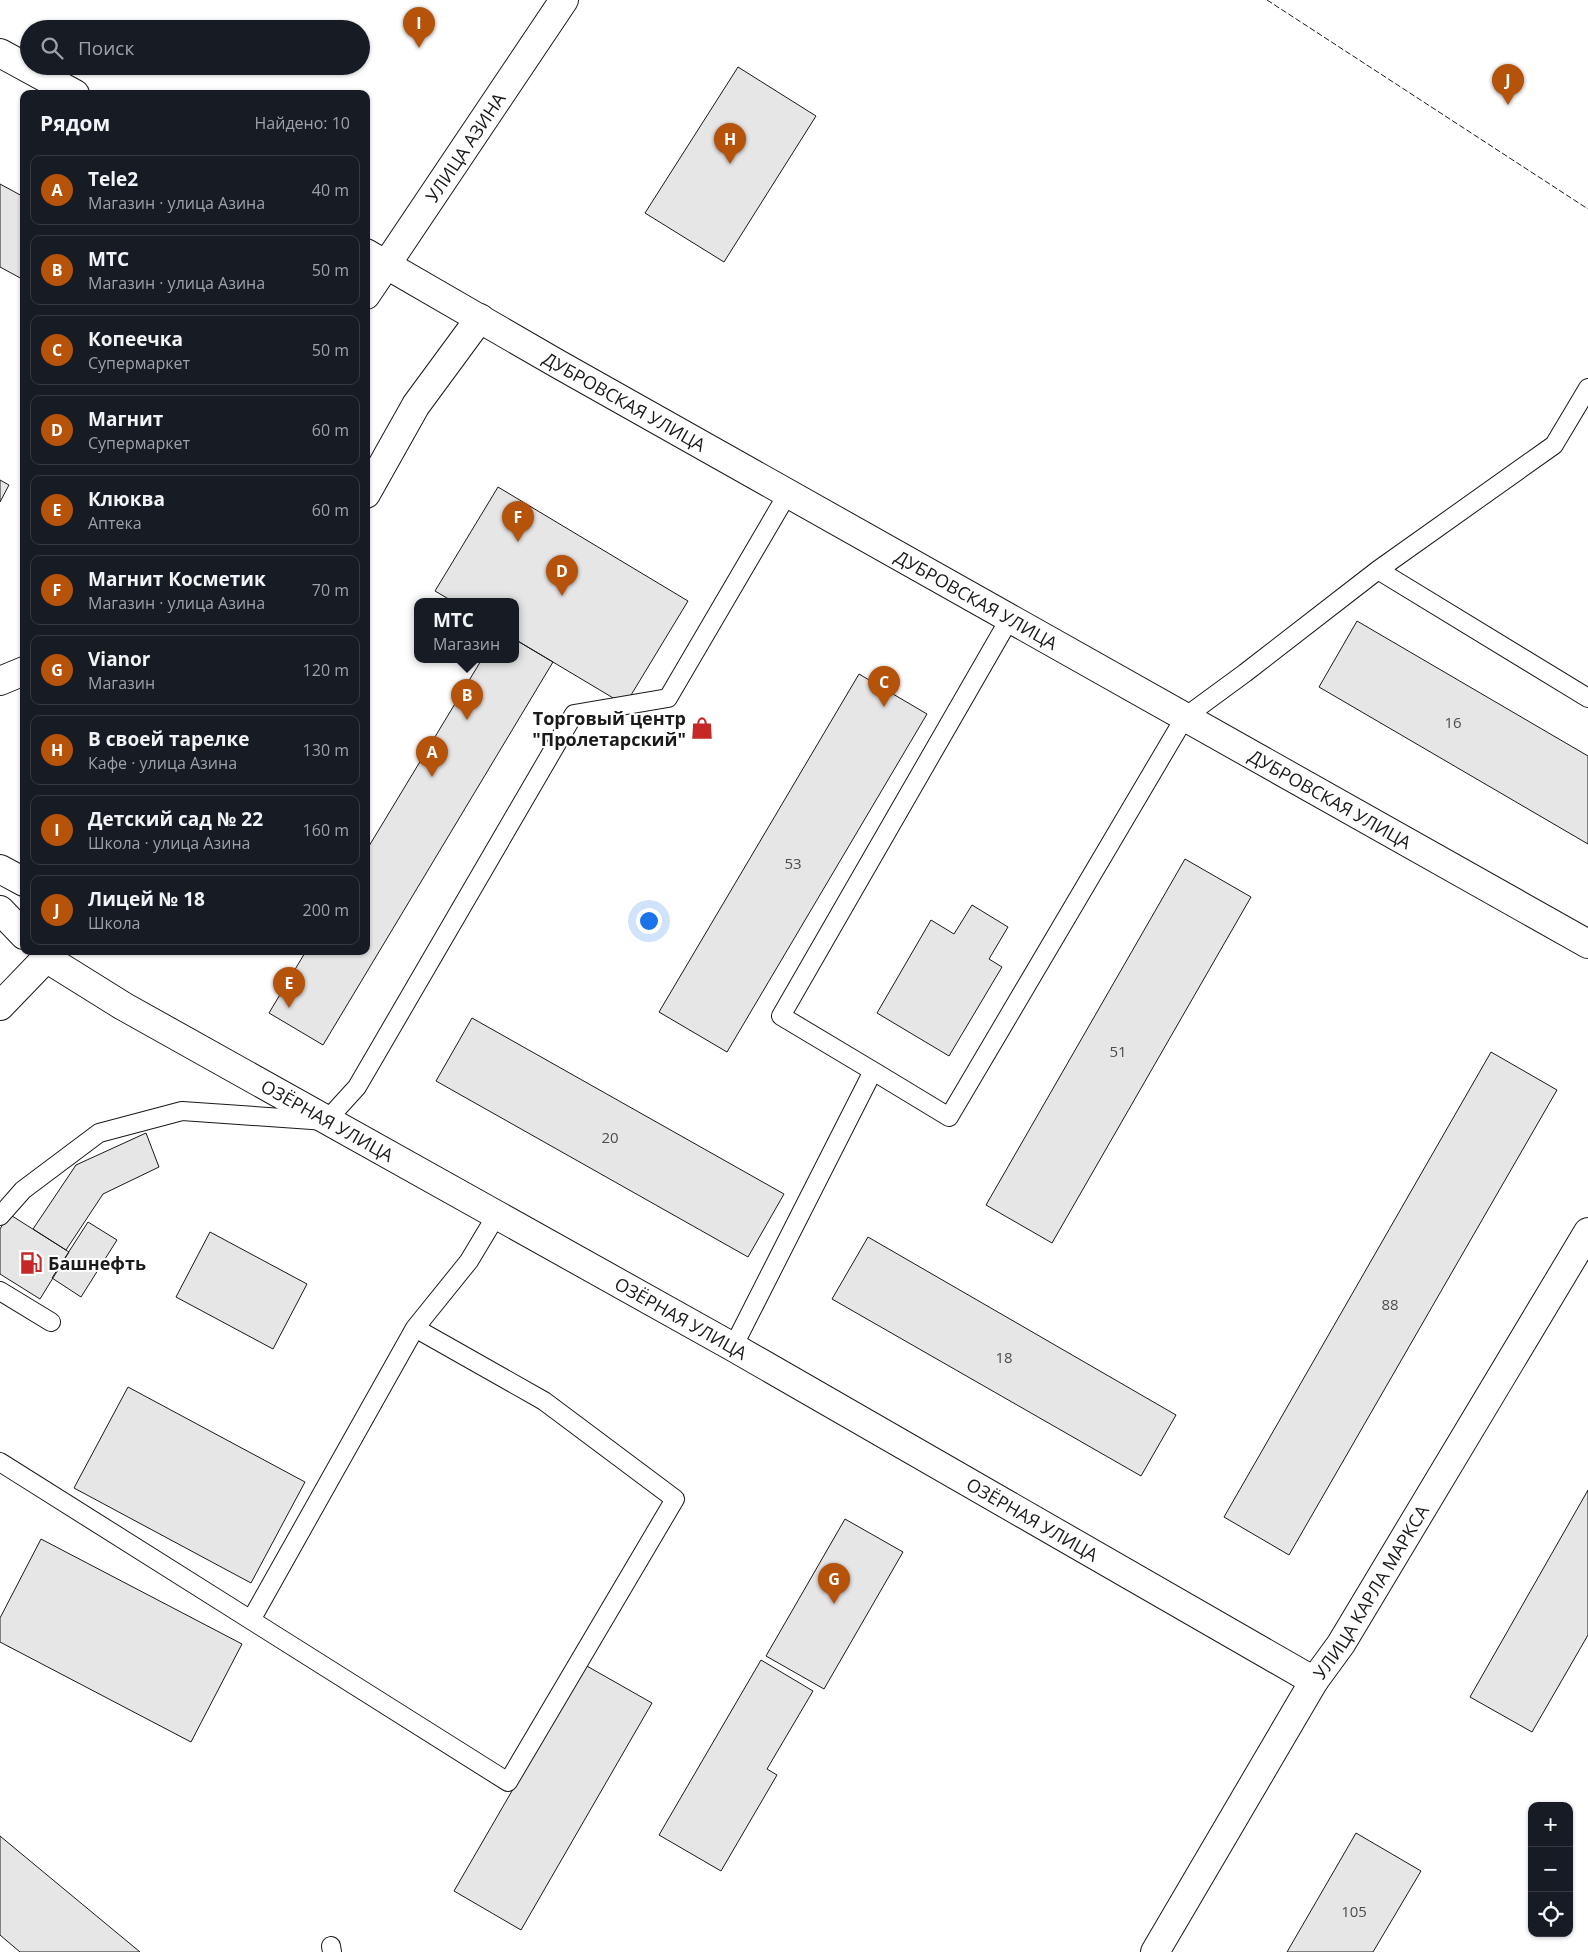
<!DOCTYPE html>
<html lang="ru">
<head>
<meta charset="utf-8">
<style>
	body { margin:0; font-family:"Open Sans",sans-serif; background:#20242c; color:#f1f3f6 }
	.controls { position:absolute; right:15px; bottom:15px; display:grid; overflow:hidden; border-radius:10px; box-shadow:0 1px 4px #0004 }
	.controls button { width:45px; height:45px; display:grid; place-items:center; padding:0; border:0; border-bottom:1px solid #363941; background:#171b24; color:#f1f3f6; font:25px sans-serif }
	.you { position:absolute; left:648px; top:920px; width:18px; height:18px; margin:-12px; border:4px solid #fff; border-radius:50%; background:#1a73e8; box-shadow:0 0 0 8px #1a73e833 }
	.badge { display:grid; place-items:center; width:32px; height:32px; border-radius:50%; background:#b45309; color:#fff; font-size:16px; font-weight:700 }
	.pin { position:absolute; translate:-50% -41px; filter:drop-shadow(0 1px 2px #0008) }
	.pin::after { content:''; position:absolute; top:26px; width:18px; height:15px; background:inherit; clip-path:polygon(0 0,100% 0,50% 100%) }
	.popup { position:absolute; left:414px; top:598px; width:105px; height:65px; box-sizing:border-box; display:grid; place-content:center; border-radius:10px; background:#171b24; filter:drop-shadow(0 1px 4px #0005); font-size:16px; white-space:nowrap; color:#9ea1a6 }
	.popup b { font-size:19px; color:#f1f3f6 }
	.popup::after { content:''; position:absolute; left:50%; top:100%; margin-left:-10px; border:10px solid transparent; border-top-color:#171b24 }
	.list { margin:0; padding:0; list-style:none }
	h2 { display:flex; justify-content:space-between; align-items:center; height:65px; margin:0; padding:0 20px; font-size:21px }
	h2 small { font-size:16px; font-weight:400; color:#9ea1a6 }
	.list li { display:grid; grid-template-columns:32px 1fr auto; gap:15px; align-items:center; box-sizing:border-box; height:70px; margin:0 10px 10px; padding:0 10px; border:1px solid #363941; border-radius:10px }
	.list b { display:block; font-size:19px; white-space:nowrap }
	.list p { margin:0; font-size:16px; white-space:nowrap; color:#9ea1a6 }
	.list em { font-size:16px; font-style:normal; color:#9ea1a6 }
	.icon { flex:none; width:28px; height:28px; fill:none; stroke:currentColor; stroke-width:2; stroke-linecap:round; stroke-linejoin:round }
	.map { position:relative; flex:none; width:1588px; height:1952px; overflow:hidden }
	.search { position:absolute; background:#171b24; box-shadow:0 1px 4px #0004; left:20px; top:20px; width:350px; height:55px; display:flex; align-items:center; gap:12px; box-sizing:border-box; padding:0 18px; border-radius:28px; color:#9ea1a6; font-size:19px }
	.panel { position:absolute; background:#171b24; box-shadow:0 1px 4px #0004; left:20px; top:90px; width:350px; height:865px; border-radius:10px }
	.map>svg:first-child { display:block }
	.building { fill:#e6e6e6; stroke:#1a1a1a }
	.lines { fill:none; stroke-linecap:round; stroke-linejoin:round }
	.lane-casing { stroke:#1a1a1a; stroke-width:20 }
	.street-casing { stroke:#1a1a1a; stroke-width:30 }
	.secondary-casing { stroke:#1a1a1a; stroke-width:30 }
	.lane { stroke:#fff; stroke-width:18 }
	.street { stroke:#fff; stroke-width:28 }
	.secondary { stroke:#fff; stroke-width:28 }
	.fence { stroke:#1a1a1a; stroke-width:1; stroke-dasharray:6 2.5; stroke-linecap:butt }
	.labels { text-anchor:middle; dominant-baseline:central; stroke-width:4; stroke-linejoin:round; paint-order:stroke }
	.number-label { font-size:15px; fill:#4d4d4d }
	.street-label { font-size:18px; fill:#1a1a1a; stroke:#fff }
	.poi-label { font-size:18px; font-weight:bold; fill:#1a1a1a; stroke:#fff; text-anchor:end }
</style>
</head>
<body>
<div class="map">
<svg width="1588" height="1952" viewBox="0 0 1588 1952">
	<rect width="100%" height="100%" fill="#fff"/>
	<!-- building -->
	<path class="building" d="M 738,67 L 816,116 L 724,262 L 645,213 Z
		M 0,184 L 24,197 L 24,280 L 0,267 Z
		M 0,480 L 9,485 L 0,502 Z
		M 498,487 L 688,601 L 625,705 L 516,640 L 516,601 L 452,601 L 435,591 Z
		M 1357,621 L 1588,756 L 1588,844 L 1319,687 Z
		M 516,640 L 553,662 L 323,1045 L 269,1013 L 306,951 L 366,951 L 366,851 L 482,659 L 516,659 Z
		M 859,674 L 927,714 L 727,1052 L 659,1012 Z
		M 1185,859 L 1251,897 L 1052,1243 L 986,1205 Z
		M 972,905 L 1008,927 L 989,959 L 1002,967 L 949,1056 L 877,1013 L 931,920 L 954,934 Z
		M 472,1018 L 784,1194 L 748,1257 L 436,1081 Z
		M 1491,1052 L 1557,1090 L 1289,1555 L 1224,1517 Z
		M 146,1133 L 159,1167 L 103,1194 L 66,1250 L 33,1229 L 76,1165 Z
		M 9,1214 L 69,1252 L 40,1299 L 0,1274 L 0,1229 Z
		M 88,1222 L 117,1240 L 81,1297 L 52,1278 Z
		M 210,1232 L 307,1284 L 273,1349 L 176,1297 Z
		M 868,1237 L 1176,1415 L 1141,1476 L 832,1299 Z
		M 128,1387 L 305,1482 L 251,1583 L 74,1488 Z
		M 1588,1490 L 1588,1635 L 1532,1732 L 1470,1697 Z
		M 845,1519 L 903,1552 L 824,1689 L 766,1656 Z
		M 41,1539 L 242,1644 L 191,1742 L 0,1642 L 0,1618 Z
		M 761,1660 L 813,1691 L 767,1769 L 777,1775 L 721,1871 L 659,1835 Z
		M 585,1665 L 652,1703 L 521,1930 L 454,1891 Z
		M 1356,1833 L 1421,1871 L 1373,1952 L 1287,1952 Z
		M 0,1836 L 140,1952 L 20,1952 L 0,1935 Z"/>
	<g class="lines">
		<defs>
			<path id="lane" d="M 1378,570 L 1588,698
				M 873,1071 L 949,1117 L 1185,717 L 1245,673 L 1378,570 L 1554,445 L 1588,388
				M 0,1216 L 23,1190 L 99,1133 L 182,1111 L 326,1121 L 357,1087 L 574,714 L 668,698 L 788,493
				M 0,1291 L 51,1322
				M 733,1347 L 873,1071 L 781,1016 L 1010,618
				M 0,1462 L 508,1782 L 675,1499 L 544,1401 L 415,1328
				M 251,1620 L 415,1328 L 469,1261 L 496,1216
				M 331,1946 L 332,1952"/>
			<g id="street">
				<path id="s1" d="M 46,958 L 123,1006 L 733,1347 L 1314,1681"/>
				<path id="s2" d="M 1155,1952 L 1314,1681 L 1341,1644 L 1588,1232"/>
			</g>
			<g id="secondary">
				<path d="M 0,53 L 75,94"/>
				<path id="s3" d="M 366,253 L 558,364 L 1588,944"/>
				<path id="s4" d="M 366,295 L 564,0"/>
				<path d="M 366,494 L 416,405 L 480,318"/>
				<path d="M 0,681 L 24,671"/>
				<path d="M 0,869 L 24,882"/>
				<path d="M 0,910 L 24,935"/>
				<path d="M 0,1006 L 53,951"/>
			</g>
		</defs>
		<!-- lane casing -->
		<use href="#lane" class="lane-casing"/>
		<!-- street casing -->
		<use href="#street" class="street-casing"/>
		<!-- secondary casing -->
		<use href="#secondary" class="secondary-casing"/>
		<!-- lane -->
		<use href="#lane" class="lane"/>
		<!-- street -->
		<use href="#street" class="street"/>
		<!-- secondary -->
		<use href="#secondary" class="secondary"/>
		<!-- fence -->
		<path class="fence" d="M 1267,0 L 1588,209"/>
	</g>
	<!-- icons -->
	<defs>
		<symbol id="shop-bare" viewBox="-9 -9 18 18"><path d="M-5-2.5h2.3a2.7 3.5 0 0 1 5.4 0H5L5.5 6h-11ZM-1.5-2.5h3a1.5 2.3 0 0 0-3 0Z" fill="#c62828" stroke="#fff" stroke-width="2.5" paint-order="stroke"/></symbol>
		<symbol id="fuel-bare" viewBox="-9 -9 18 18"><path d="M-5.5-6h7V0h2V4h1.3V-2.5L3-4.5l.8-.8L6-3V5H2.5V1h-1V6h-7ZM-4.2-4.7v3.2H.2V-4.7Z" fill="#c62828" stroke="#fff" stroke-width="2.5" paint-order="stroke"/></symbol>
	</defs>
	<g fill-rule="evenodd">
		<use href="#shop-bare" x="686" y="712" width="32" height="32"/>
		<use href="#fuel-bare" x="15" y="1247" width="32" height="32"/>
	</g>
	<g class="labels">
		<!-- number labels -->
		<g class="number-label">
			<text x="1453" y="722">16</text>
			<text x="793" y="863">53</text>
			<text x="1118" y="1051">51</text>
			<text x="610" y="1137">20</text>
			<text x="1390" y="1304">88</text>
			<text x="1004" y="1357">18</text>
			<text x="1354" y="1911">105</text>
		</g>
		<!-- street labels -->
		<g class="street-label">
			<text stroke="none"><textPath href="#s4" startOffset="178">УЛИЦА АЗИНА</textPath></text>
			<text stroke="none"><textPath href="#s3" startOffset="298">ДУБРОВСКАЯ УЛИЦА</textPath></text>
			<text stroke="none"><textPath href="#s3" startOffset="702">ДУБРОВСКАЯ УЛИЦА</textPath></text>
			<text stroke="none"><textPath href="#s3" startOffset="1108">ДУБРОВСКАЯ УЛИЦА</textPath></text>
			<text stroke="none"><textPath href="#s1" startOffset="325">ОЗЁРНАЯ УЛИЦА</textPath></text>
			<text stroke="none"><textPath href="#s1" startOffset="730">ОЗЁРНАЯ УЛИЦА</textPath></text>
			<text stroke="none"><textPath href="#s1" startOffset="1135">ОЗЁРНАЯ УЛИЦА</textPath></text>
			<text stroke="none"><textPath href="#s2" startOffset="420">УЛИЦА КАРЛА МАРКСА</textPath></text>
		</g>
		<!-- poi labels -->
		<g class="poi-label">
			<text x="686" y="718">Торговый центр<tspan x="686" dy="21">"Пролетарский"</tspan></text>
			<text x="48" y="1263" text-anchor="start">Башнефть</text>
		</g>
	</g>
</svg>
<div class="controls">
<button>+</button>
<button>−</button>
<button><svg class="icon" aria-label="locate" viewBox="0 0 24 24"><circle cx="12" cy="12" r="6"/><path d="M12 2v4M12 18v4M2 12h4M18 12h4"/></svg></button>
</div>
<div class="you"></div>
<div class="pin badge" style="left:432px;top:777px">A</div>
<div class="pin badge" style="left:467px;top:720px">B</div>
<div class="popup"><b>МТС</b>Магазин</div>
<div class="pin badge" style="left:884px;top:707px">C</div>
<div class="pin badge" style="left:562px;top:596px">D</div>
<div class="pin badge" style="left:289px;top:1008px">E</div>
<div class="pin badge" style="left:518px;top:542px">F</div>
<div class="pin badge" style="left:834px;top:1604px">G</div>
<div class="pin badge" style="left:730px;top:164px">H</div>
<div class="pin badge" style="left:419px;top:48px">I</div>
<div class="pin badge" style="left:1508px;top:105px">J</div>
<div class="search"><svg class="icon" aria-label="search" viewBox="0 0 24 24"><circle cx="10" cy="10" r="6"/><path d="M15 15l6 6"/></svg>Поиск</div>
<section class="panel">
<h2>Рядом<small>Найдено: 10</small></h2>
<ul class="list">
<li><span class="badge">A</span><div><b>Tele2</b><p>Магазин · улица Азина</p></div><em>40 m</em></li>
<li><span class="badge">B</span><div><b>МТС</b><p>Магазин · улица Азина</p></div><em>50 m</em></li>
<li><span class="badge">C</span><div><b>Копеечка</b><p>Супермаркет</p></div><em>50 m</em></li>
<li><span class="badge">D</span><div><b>Магнит</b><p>Супермаркет</p></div><em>60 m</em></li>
<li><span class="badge">E</span><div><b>Клюква</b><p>Аптека</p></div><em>60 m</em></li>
<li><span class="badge">F</span><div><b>Магнит Косметик</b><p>Магазин · улица Азина</p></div><em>70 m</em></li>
<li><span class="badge">G</span><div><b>Vianor</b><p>Магазин</p></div><em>120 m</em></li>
<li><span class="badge">H</span><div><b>В своей тарелке</b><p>Кафе · улица Азина</p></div><em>130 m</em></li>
<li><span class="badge">I</span><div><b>Детский сад № 22</b><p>Школа · улица Азина</p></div><em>160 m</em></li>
<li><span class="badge">J</span><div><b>Лицей № 18</b><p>Школа</p></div><em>200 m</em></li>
</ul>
</section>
</div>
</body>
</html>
